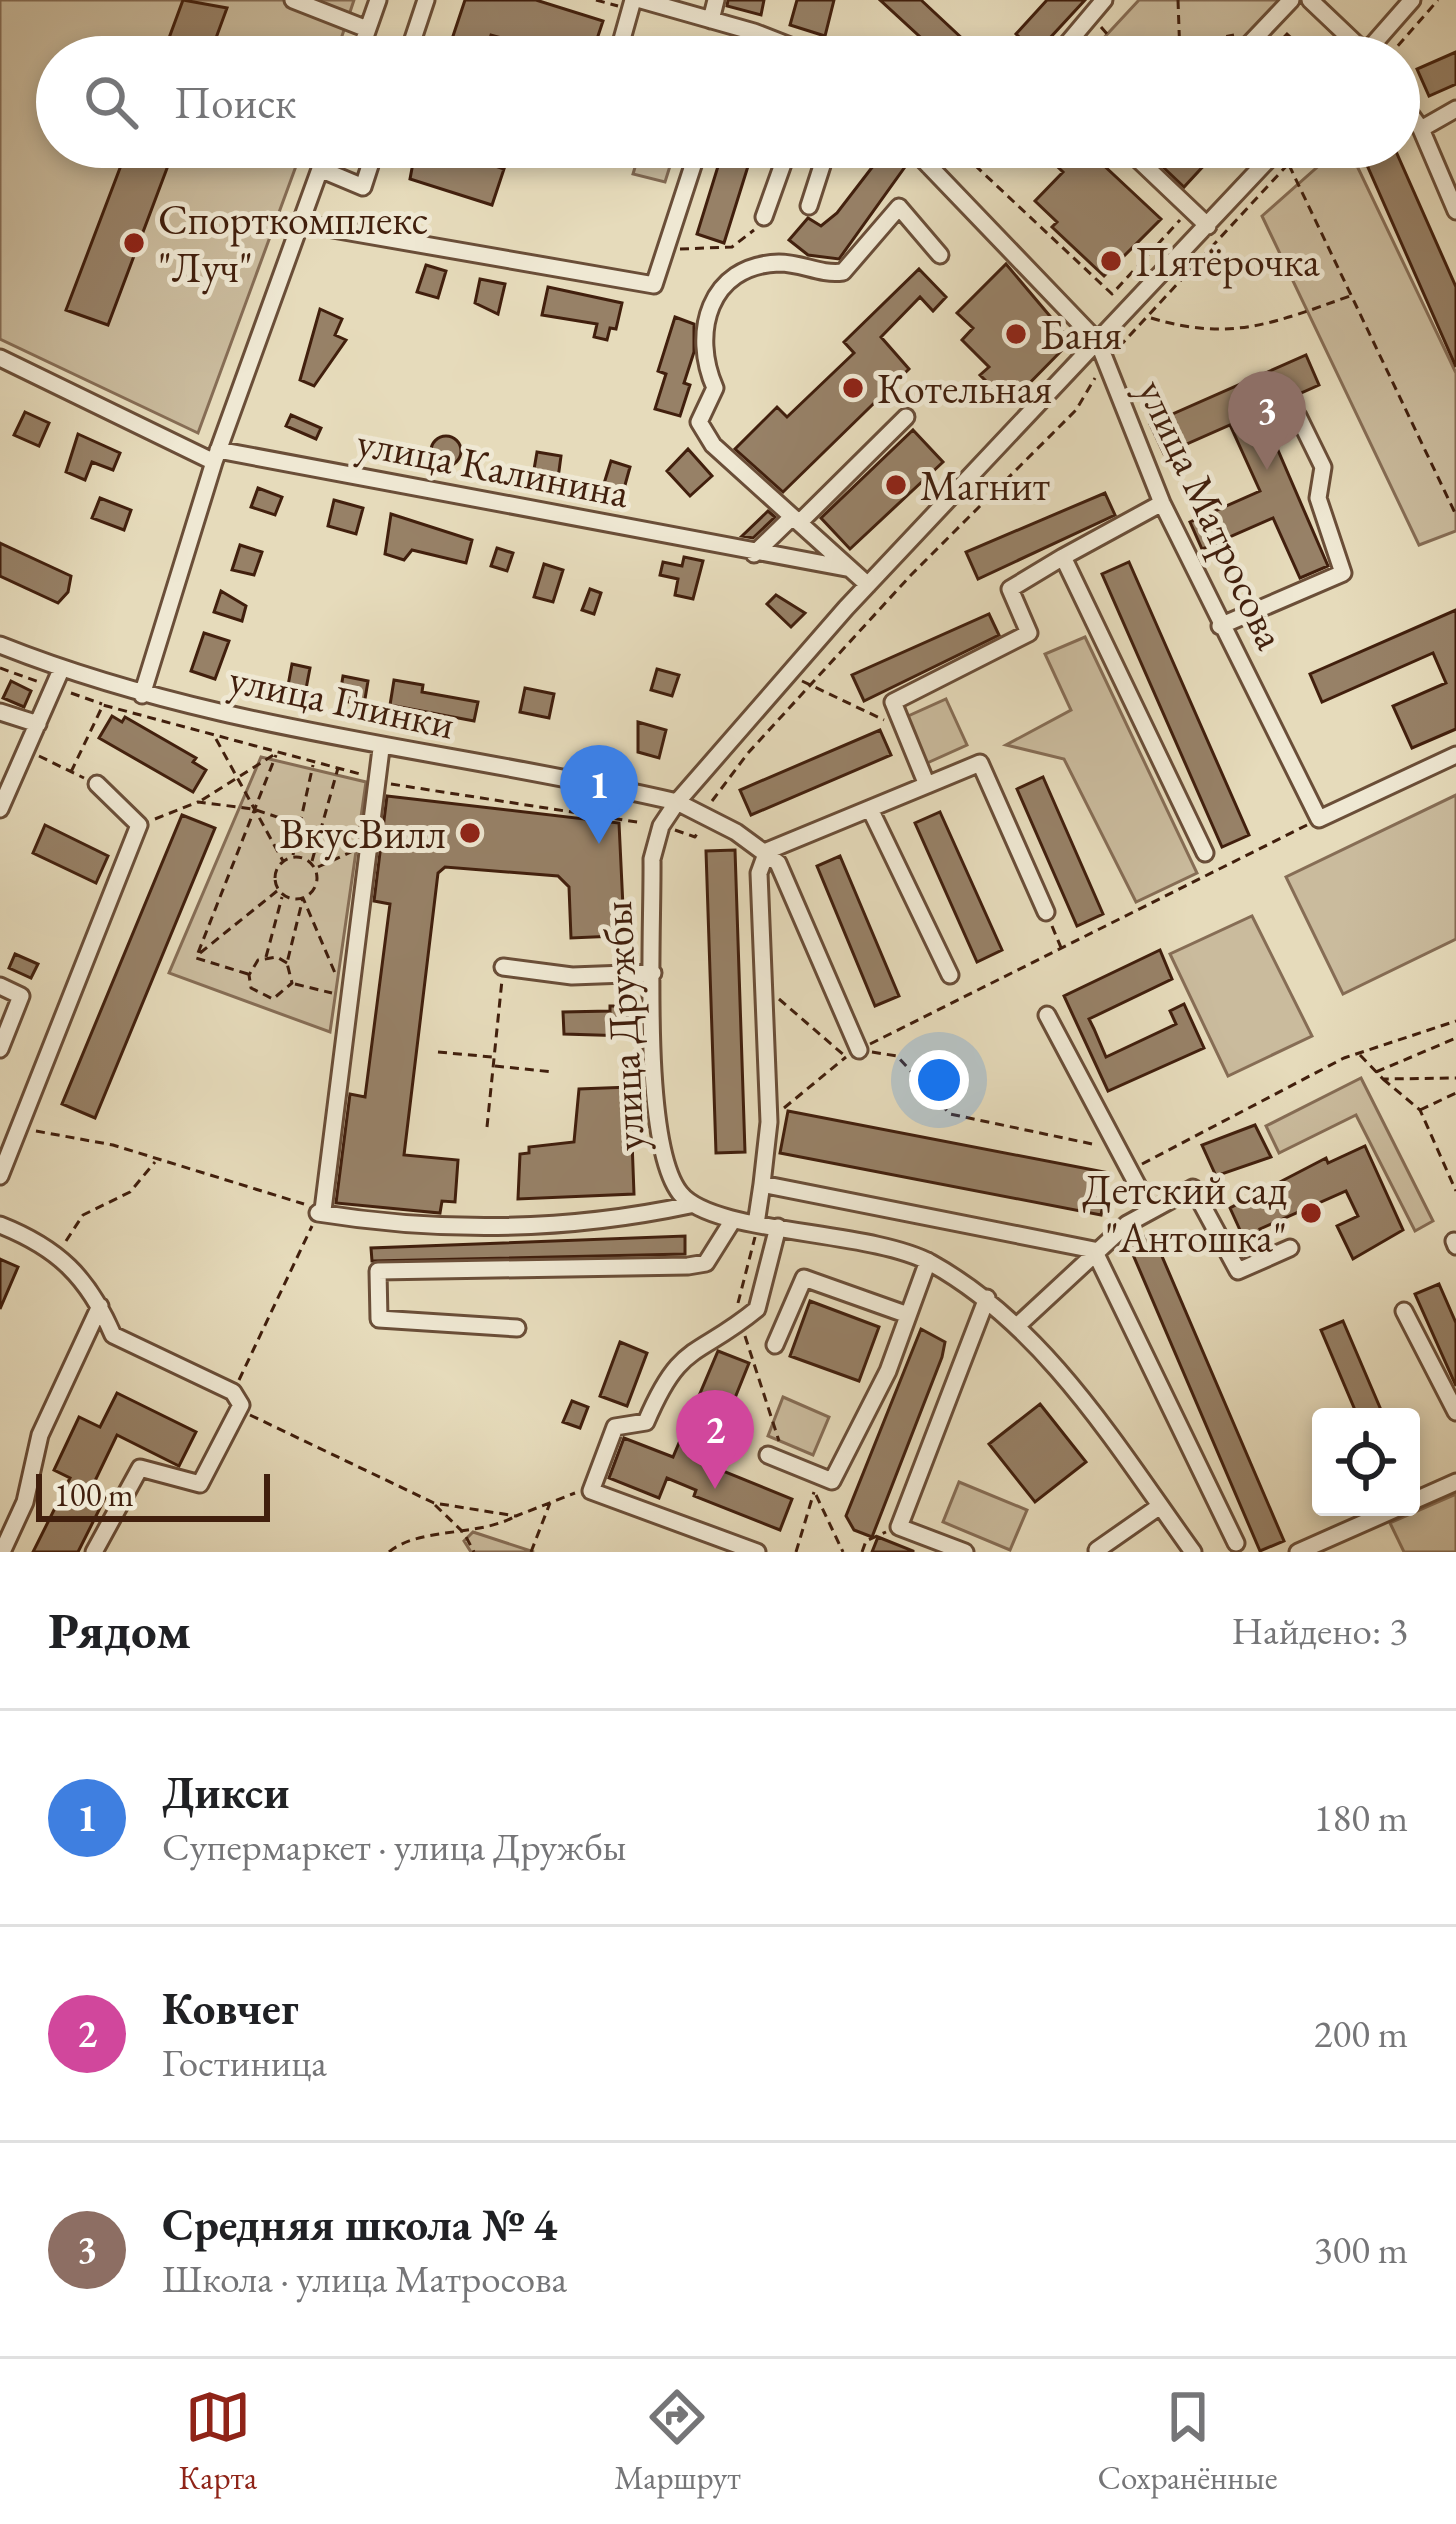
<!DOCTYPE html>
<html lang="ru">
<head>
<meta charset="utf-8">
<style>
	body { margin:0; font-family:"EB Garamond",serif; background:#f6f6f6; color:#202124 }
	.controls { position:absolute; right:36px; bottom:36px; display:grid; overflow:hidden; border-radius:12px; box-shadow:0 6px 18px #0003 }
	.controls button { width:108px; height:108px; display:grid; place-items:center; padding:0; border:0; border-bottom:3px solid #e0e0e0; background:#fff; color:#202124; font:60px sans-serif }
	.scale { position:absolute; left:36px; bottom:30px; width:234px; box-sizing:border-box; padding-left:12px; border:6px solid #411f0d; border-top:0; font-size:33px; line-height:42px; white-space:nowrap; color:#411f0d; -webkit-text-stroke:9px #efe8d3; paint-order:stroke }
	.you { position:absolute; left:939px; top:1080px; width:42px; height:42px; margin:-30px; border:9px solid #fff; border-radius:50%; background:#1a73e8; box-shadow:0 0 0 18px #1a73e833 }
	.badge { display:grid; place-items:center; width:78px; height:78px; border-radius:50%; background:#8f2418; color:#fff; font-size:39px; font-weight:700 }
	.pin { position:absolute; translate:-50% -99px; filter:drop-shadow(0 3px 6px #0008) }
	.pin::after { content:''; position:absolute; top:63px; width:42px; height:36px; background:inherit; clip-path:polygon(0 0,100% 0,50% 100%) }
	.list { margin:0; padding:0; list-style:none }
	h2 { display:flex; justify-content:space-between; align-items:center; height:156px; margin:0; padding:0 48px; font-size:51px }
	h2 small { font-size:39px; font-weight:400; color:#757577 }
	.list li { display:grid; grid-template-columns:78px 1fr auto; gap:36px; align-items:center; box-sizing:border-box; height:216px; padding:0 48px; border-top:3px solid #e0e0e0 }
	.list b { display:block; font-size:45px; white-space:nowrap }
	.list p { margin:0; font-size:39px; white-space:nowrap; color:#757577 }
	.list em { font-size:39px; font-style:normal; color:#757577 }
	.icon { flex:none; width:66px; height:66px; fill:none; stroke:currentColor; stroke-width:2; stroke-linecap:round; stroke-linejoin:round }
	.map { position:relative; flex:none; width:1456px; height:1552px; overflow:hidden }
	.search { position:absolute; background:#fff; box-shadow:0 6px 18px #0003; left:36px; right:36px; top:36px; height:132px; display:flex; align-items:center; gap:30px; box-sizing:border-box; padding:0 42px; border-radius:66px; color:#757577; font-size:45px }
	.sheet { height:804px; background:#fff }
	nav { display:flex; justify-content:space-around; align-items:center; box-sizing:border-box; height:168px; border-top:3px solid #e0e0e0; background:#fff; font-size:33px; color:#757577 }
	nav a { display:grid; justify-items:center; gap:6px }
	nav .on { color:#8f2418 }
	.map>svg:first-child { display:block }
	.green { fill:#cabb9d; stroke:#866d55; stroke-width:3 }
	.building { fill:#978167; stroke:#411f0d; stroke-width:3 }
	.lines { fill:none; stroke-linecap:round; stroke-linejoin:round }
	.minor-casing { stroke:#6a4e38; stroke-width:21 }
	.path { stroke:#411f0d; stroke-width:3; stroke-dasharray:9 6; stroke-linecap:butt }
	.minor { stroke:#efe8d3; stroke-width:15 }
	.poi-dot { fill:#8f2418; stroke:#efe8d3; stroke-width:4.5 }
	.labels { text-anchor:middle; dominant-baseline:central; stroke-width:10; stroke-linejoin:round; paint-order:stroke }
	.poi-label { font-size:42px; fill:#411f0d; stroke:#efe8d3; text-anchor:start }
	.street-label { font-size:42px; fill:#411f0d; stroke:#efe8d3 }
</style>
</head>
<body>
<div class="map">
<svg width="1456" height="1552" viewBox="0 0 1456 1552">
	<rect width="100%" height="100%" fill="#e6dbbb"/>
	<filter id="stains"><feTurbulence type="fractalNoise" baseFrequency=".00167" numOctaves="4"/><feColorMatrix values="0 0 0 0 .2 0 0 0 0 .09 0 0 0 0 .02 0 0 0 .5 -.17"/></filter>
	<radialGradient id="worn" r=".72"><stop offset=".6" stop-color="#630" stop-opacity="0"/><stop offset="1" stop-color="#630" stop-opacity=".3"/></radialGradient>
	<!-- green -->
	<path class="green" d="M 0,0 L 354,0 L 335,57 L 57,57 L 57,147 L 303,147 L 198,433 L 0,339 Z
		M 1139,0 L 1276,0 L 1280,4 L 1231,57 L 1086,57 Z
		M 641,147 L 676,147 L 665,182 L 633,174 Z
		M 1340,147 L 1348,147 L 1456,373 L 1456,531 L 1419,545 L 1262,216 Z
		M 1085,637 L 1197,873 L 1136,902 L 1064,759 L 1006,745 L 1071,710 L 1045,654 Z
		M 946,699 L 967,745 L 927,763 L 906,717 Z
		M 261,757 L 366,782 L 330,1032 L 169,973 Z
		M 1456,795 L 1456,939 L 1343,994 L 1286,877 Z
		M 1252,916 L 1312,1036 L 1228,1076 L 1170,954 Z
		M 1361,1078 L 1433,1221 L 1415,1231 L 1356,1115 L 1279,1153 L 1266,1126 Z
		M 783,1397 L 829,1417 L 813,1455 L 768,1436 Z
		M 959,1482 L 1027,1510 L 1010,1550 L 943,1522 Z
		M 1456,1494 L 1456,1552 L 1404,1552 L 1390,1523 Z
		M 473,1532 L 534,1552 L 471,1552 L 464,1541 Z"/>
	<!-- building -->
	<path class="building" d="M 183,0 L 227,8 L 209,57 L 162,57 Z
		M 465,0 L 536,0 L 603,21 L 591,57 L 568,57 L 491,35 L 484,57 L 446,57 Z
		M 728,0 L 764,0 L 761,15 L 727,6 Z
		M 797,0 L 834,0 L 825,36 L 790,25 Z
		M 880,0 L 921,0 L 982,57 L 942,57 Z
		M 1047,0 L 1085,0 L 1036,53 L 1016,34 Z
		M 1287,34 L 1312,57 L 1265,57 Z
		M 650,39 L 671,44 L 669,50 L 678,57 L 632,57 L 637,41 L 649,45 Z
		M 1456,52 L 1456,84 L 1429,96 L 1417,69 Z
		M 128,147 L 175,147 L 108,325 L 66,310 Z
		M 416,147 L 456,147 L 455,152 L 504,169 L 492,205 L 410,179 Z
		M 724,147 L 754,147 L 724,243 L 697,234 Z
		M 1037,147 L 1084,147 L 1161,219 L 1104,276 L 1052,227 L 1057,222 L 1035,201 L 1063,172 Z
		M 1184,147 L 1221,147 L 1184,187 L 1164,168 Z
		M 1359,147 L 1394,147 L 1456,287 L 1456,367 Z
		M 887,148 L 907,164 L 839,259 L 808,255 L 789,240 L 808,218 L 821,226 L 837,213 Z
		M 1006,264 L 1071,341 L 1009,404 L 980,375 L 989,367 L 962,340 L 973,328 L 957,313 Z
		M 426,265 L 446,271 L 438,298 L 417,292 Z
		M 919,269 L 946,297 L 933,311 L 920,297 L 881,337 L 909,369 L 783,492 L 735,449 L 777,407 L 787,417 L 854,353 L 844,342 Z
		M 480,279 L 505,284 L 498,314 L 475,303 Z
		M 548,287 L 622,303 L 616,329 L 610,328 L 607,340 L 594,337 L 597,324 L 542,315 Z
		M 320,309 L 342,319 L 335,335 L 346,340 L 314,386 L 300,380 Z
		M 675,317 L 694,324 L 694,352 L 684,383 L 690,385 L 680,416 L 655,409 L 666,374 L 658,371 Z
		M 1306,355 L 1319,385 L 1261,411 L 1328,566 L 1300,578 L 1273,518 L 1202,549 L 1190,522 L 1260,491 L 1230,425 L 1164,454 L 1150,424 Z
		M 25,412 L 49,423 L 39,446 L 14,435 Z
		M 291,415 L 321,428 L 316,439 L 286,426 Z
		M 913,430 L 943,462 L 850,549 L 821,518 Z
		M 78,434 L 120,453 L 113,470 L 92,462 L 85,480 L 66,472 Z
		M431 451a15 15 0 1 1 30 0a15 15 0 1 1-30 0Z
		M 688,449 L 712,476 L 690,496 L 667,471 Z
		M 537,452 L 561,456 L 557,486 L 532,481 Z
		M 611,461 L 630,467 L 622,496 L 602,490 Z
		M 258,488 L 282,497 L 275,515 L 251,507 Z
		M 1105,493 L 1115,515 L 978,579 L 966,552 Z
		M 100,498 L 131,510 L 124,530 L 92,518 Z
		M 334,500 L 363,508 L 356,534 L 328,526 Z
		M 768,511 L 775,517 L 753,538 L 742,536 Z
		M 391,514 L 472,540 L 466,563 L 412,550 L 404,560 L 385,554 Z
		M 0,543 L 71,576 L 68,592 L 58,603 L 0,576 Z
		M 240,545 L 262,552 L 254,575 L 232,570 Z
		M 497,548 L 513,553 L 507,571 L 491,566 Z
		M 684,557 L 703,561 L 693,599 L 675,595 L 678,579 L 660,575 L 663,562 L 682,566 Z
		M 1129,562 L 1249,835 L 1222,847 L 1102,574 Z
		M 544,564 L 563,570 L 553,602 L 534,597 Z
		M 590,589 L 601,593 L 594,614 L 582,610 Z
		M 221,591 L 246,606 L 242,621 L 214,612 Z
		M 776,595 L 805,613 L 791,627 L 767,604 Z
		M 1456,610 L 1456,729 L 1412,748 L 1393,706 L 1446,683 L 1433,653 L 1322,702 L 1310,674 Z
		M 989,614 L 999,635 L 864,701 L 852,675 Z
		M 204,633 L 229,641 L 215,679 L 191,671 Z
		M 292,664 L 310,668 L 305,694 L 287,691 Z
		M 657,669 L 679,675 L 672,696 L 651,690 Z
		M 343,676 L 368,681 L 364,705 L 339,700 Z
		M 394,680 L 423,685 L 422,692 L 478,702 L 474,721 L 390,705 Z
		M 11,681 L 31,691 L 24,707 L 3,698 Z
		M 525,688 L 554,694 L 549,718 L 520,712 Z
		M 112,716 L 122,722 L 125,717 L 196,758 L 193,762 L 206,770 L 193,792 L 99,738 Z
		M 638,722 L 666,730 L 659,758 L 638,752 Z
		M 880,730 L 891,755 L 751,815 L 740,790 Z
		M 1043,777 L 1103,914 L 1077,926 L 1017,789 Z
		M 387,796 L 619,823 L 624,928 L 614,928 L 615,936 L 571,938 L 569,887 L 558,876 L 445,867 L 438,873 L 404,1155 L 458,1160 L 455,1202 L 442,1201 L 440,1213 L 336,1203 L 350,1094 L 365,1097 L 390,904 L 374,901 Z
		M 940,812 L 1002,950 L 977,962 L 915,823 Z
		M 182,815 L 215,828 L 95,1118 L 62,1104 Z
		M 45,825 L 108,856 L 96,883 L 33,853 Z
		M 735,850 L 745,1152 L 716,1153 L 706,851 Z
		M 840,856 L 899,996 L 875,1006 L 817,866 Z
		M 1160,950 L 1172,979 L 1089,1019 L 1094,1029 L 1106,1057 L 1176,1024 L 1170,1011 L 1184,1004 L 1204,1048 L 1108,1091 L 1064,996 Z
		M 15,954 L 38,964 L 31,978 L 9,968 Z
		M 610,1006 L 627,1006 L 628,1036 L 564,1034 L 563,1012 L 610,1011 Z
		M 630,1087 L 634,1194 L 518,1199 L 520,1154 L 529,1153 L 529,1147 L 574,1142 L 579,1089 Z
		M 788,1111 L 1109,1173 L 1101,1215 L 780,1153 Z
		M 1255,1125 L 1271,1157 L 1216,1176 L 1202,1145 Z
		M 1365,1146 L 1403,1230 L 1353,1259 L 1337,1226 L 1358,1216 L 1346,1191 L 1260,1229 L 1262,1233 L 1245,1241 L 1230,1208 L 1326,1158 L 1328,1163 Z
		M 1152,1233 L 1284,1541 L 1260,1551 L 1128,1243 Z
		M 685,1236 L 685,1254 L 372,1261 L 371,1248 Z
		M 0,1259 L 18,1267 L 0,1309 Z
		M 1439,1284 L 1456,1323 L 1456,1386 L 1415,1294 Z
		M 810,1301 L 879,1327 L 859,1381 L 790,1356 Z
		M 1343,1321 L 1384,1417 L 1358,1417 L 1321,1330 Z
		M 921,1329 L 945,1342 L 942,1357 L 872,1537 L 854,1530 L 846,1516 Z
		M 620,1342 L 647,1353 L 627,1406 L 600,1396 Z
		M 718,1351 L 749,1363 L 708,1465 L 792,1499 L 780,1530 L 694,1496 L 696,1490 L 667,1478 L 659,1498 L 609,1478 L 624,1438 L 673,1457 Z
		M 117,1393 L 196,1432 L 179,1466 L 117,1435 L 92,1487 L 107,1494 L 78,1552 L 33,1552 L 70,1478 L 54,1470 L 79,1417 L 100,1427 Z
		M 572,1401 L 588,1407 L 580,1428 L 563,1422 Z
		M 1040,1404 L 1086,1462 L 1035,1502 L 989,1444 Z
		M 878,1537 L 913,1551 L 913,1552 L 872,1552 Z"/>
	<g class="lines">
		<defs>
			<path id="minor" d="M 293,0 L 367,29
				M 641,0 L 754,32 L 818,57
				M 1310,0 L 1370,57
				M 711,20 L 716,0
				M 358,57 L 378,0
				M 407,57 L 426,0
				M 617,57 L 633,0
				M 1056,57 L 1104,0
				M 1237,57 L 1291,0
				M 1362,57 L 1412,0
				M 1399,98 L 1421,129 L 1456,211
				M 1421,129 L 1456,109
				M 911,147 L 1098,342 L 1162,503 L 1319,819 L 1456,755
				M 1125,147 L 1208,226
				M 1139,160 L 1152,147
				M 929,166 L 951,147
				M 320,169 L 363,187 L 376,147
				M 809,206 L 828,147
				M 764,217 L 789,147
				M 304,224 L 654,285 L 699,147
				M 0,358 L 214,462
				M 218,450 L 846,568
				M 1162,503 L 1063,557 L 1205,853
				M 801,521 L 906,417
				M 754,554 L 789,520
				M 868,585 L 713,445 L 699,422 L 715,388 C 691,334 708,265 779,263 C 803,263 819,275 843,272 L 899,207 L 940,255
				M 1220,626 L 1343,573 L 1318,498 L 1323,467 L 1298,416
				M 0,645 C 218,732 450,749 677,802 L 736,832 L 778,863 L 859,1050
				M 142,695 L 214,462 L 328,147
				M 0,712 L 38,724
				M 381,749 L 323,1210 L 318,1213 C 442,1233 568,1231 690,1205
				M 927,785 L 980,763 L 1046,912
				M 0,809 L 61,670
				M 870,809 L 950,975
				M 503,967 L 572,976 L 653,973
				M 1047,1015 L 1150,1209
				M 0,1049 L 21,996 L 0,986
				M 0,1176 L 139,825 L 97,784
				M 762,1184 L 769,1122 L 759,873 L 767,851 L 927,785 L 893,702 L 1029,633 L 1010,589 L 1063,557
				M 756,1224 L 762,1184 L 1094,1250 L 1236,1543
				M 0,1225 C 58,1248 88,1277 113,1335 L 233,1392 L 241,1405 L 200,1484 L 140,1468 L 94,1552
				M 1454,1241 L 1456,1246
				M 1404,1311 L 1456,1412
				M 1017,1326 L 1127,1224 L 1193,1188 L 1238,1271 L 1290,1248
				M 517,1328 L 379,1319 L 378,1271 L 688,1266 L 706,1263 L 733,1220
				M 775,1345 L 804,1278 L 908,1315
				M 768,1455 L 832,1481 L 888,1371 L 928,1261
				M 1411,1502 L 1456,1482
				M 1097,1550 L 1160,1506
				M 2,1552 L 25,1502 L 40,1435 L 100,1306
				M 757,1552 L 591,1491 L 615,1427 L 646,1422 C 681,1340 696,1359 757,1309 L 778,1227
				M 965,1552 L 899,1527 L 987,1298
				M 1193,1552 C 1118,1448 1046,1327 931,1263 C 868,1229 713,1235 680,1193 C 640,1142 653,931 652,859 L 661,826 L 677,802 L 846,608 L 1280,147
				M 1298,1552 L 1400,1507"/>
		</defs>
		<!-- minor casing -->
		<use href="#minor" class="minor-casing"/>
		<!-- path -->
		<path class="path" d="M 596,0 L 618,6
			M 1178,0 L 1180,57
			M 1101,27 L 1127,57
			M 1108,57 L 1234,35
			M 1388,57 L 1438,0
			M 964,155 L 1112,294 L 1180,220
			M 1289,165 L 1456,515
			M 680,249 L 732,247 L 754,230
			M 1151,318 C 1231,342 1274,323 1350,296
			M 1119,347 L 1304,147
			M 0,668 L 39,682
			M 802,681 L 884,720
			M 71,693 L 102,704
			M 216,739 L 283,861
			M 39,756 L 84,778
			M 71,772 L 103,705 L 360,774
			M 391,784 L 643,823
			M 202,800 L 275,754
			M 712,801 L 748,753 L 911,575 L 1076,410 L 1095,378
			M 155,819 L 198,802 L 253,809 L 353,842
			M 675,830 L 695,837 L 698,832
			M 293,855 L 313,765
			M275 878a21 21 0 1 1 42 0a21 21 0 1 1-42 0Z
			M 312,861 L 338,768
			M 318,867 L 353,851
			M 1052,926 L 1062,950
			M 200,953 L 277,891
			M 266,957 L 282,897
			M 287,963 L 277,957 L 258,960 L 249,975 L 251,988 L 273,999 L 292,983 L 287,963 L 303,898 L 335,973
			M 248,974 L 196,958 L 276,755
			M 295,984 L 332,993
			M 779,999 L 845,1056
			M 870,1044 L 1307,825
			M 438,1052 L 492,1057
			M 872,1052 L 897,1056 L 950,1114 L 1097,1145
			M 1360,1055 L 1383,1079 L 1456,1078
			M 495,1066 L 553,1072
			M 1376,1072 L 1456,1038
			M 1383,1079 L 1420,1110 L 1456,1191
			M 784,1108 L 846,1057
			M 1420,1110 L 1456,1093
			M 487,1127 L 502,980
			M 36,1131 L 113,1145 L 304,1204
			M 1142,1164 L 1344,1058 L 1456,1021
			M 66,1241 L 83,1215 L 130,1192 L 155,1162
			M 738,1303 L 755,1237
			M 745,1336 L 779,1441
			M 239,1380 L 312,1226
			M 250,1415 L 434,1503 L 516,1516 L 575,1493
			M 816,1495 L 843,1552
			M 435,1505 L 464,1533 L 474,1552
			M 389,1552 C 419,1527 476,1537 514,1517
			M 531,1552 L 550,1503
			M 796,1552 L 814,1492
			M 862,1552 L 866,1541 L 886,1532"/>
		<!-- minor -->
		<use href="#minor" class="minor"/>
	</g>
	<!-- markers -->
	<g class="poi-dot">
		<circle cx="134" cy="243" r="12"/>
		<circle cx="1111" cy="261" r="12"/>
		<circle cx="1016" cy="334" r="12"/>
		<circle cx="853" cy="388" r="12"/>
		<circle cx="896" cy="485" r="12"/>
		<circle cx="470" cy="833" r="12"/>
		<circle cx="1311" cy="1213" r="12"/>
	</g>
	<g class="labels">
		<!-- poi labels -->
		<g class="poi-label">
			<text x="158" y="219">Спорткомплекс<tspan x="158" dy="48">"Луч"</tspan></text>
			<text x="1135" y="261">Пятёрочка</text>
			<text x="1040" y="334">Баня</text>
			<text x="877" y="388">Котельная</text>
			<text x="920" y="485">Магнит</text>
			<text x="446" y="833" text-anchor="end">ВкусВилл</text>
			<text x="1287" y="1189" text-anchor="end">Детский сад<tspan x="1287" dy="48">"Антошка"</tspan></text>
		</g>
		<!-- street labels -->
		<g class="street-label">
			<text transform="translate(493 467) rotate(11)">улица Калинина</text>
			<text transform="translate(1212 514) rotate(65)">улица Матросова</text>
			<text transform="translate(342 701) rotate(12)">улица Глинки</text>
			<text transform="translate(623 1026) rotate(-93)">улица Дружбы</text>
		</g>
	</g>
	<rect width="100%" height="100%" filter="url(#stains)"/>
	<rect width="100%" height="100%" fill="url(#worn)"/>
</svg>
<div class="controls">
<button><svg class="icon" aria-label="locate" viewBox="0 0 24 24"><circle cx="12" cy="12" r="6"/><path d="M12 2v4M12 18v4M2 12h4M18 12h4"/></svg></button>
</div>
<div class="scale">100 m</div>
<div class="you"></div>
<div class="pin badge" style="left:599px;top:844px;background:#3f7fe0">1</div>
<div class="pin badge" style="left:715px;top:1489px;background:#d1479c">2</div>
<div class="pin badge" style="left:1267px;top:470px;background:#8d6e63">3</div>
<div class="search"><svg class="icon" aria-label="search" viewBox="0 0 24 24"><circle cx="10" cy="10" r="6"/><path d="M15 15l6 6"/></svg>Поиск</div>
</div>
<section class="sheet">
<h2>Рядом<small>Найдено: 3</small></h2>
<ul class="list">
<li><span class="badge" style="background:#3f7fe0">1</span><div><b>Дикси</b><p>Супермаркет · улица Дружбы</p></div><em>180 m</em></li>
<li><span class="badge" style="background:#d1479c">2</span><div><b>Ковчег</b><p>Гостиница</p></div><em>200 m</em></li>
<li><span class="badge" style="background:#8d6e63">3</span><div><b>Средняя школа № 4</b><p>Школа · улица Матросова</p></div><em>300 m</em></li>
</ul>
</section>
<nav>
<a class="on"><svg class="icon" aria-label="map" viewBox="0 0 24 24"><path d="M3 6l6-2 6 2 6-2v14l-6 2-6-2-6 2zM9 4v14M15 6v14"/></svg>Карта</a>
<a><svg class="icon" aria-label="directions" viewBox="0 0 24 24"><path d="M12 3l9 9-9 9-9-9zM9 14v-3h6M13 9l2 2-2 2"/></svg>Маршрут</a>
<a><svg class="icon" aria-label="saved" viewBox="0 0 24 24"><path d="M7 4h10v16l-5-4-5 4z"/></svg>Сохранённые</a>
</nav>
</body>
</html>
